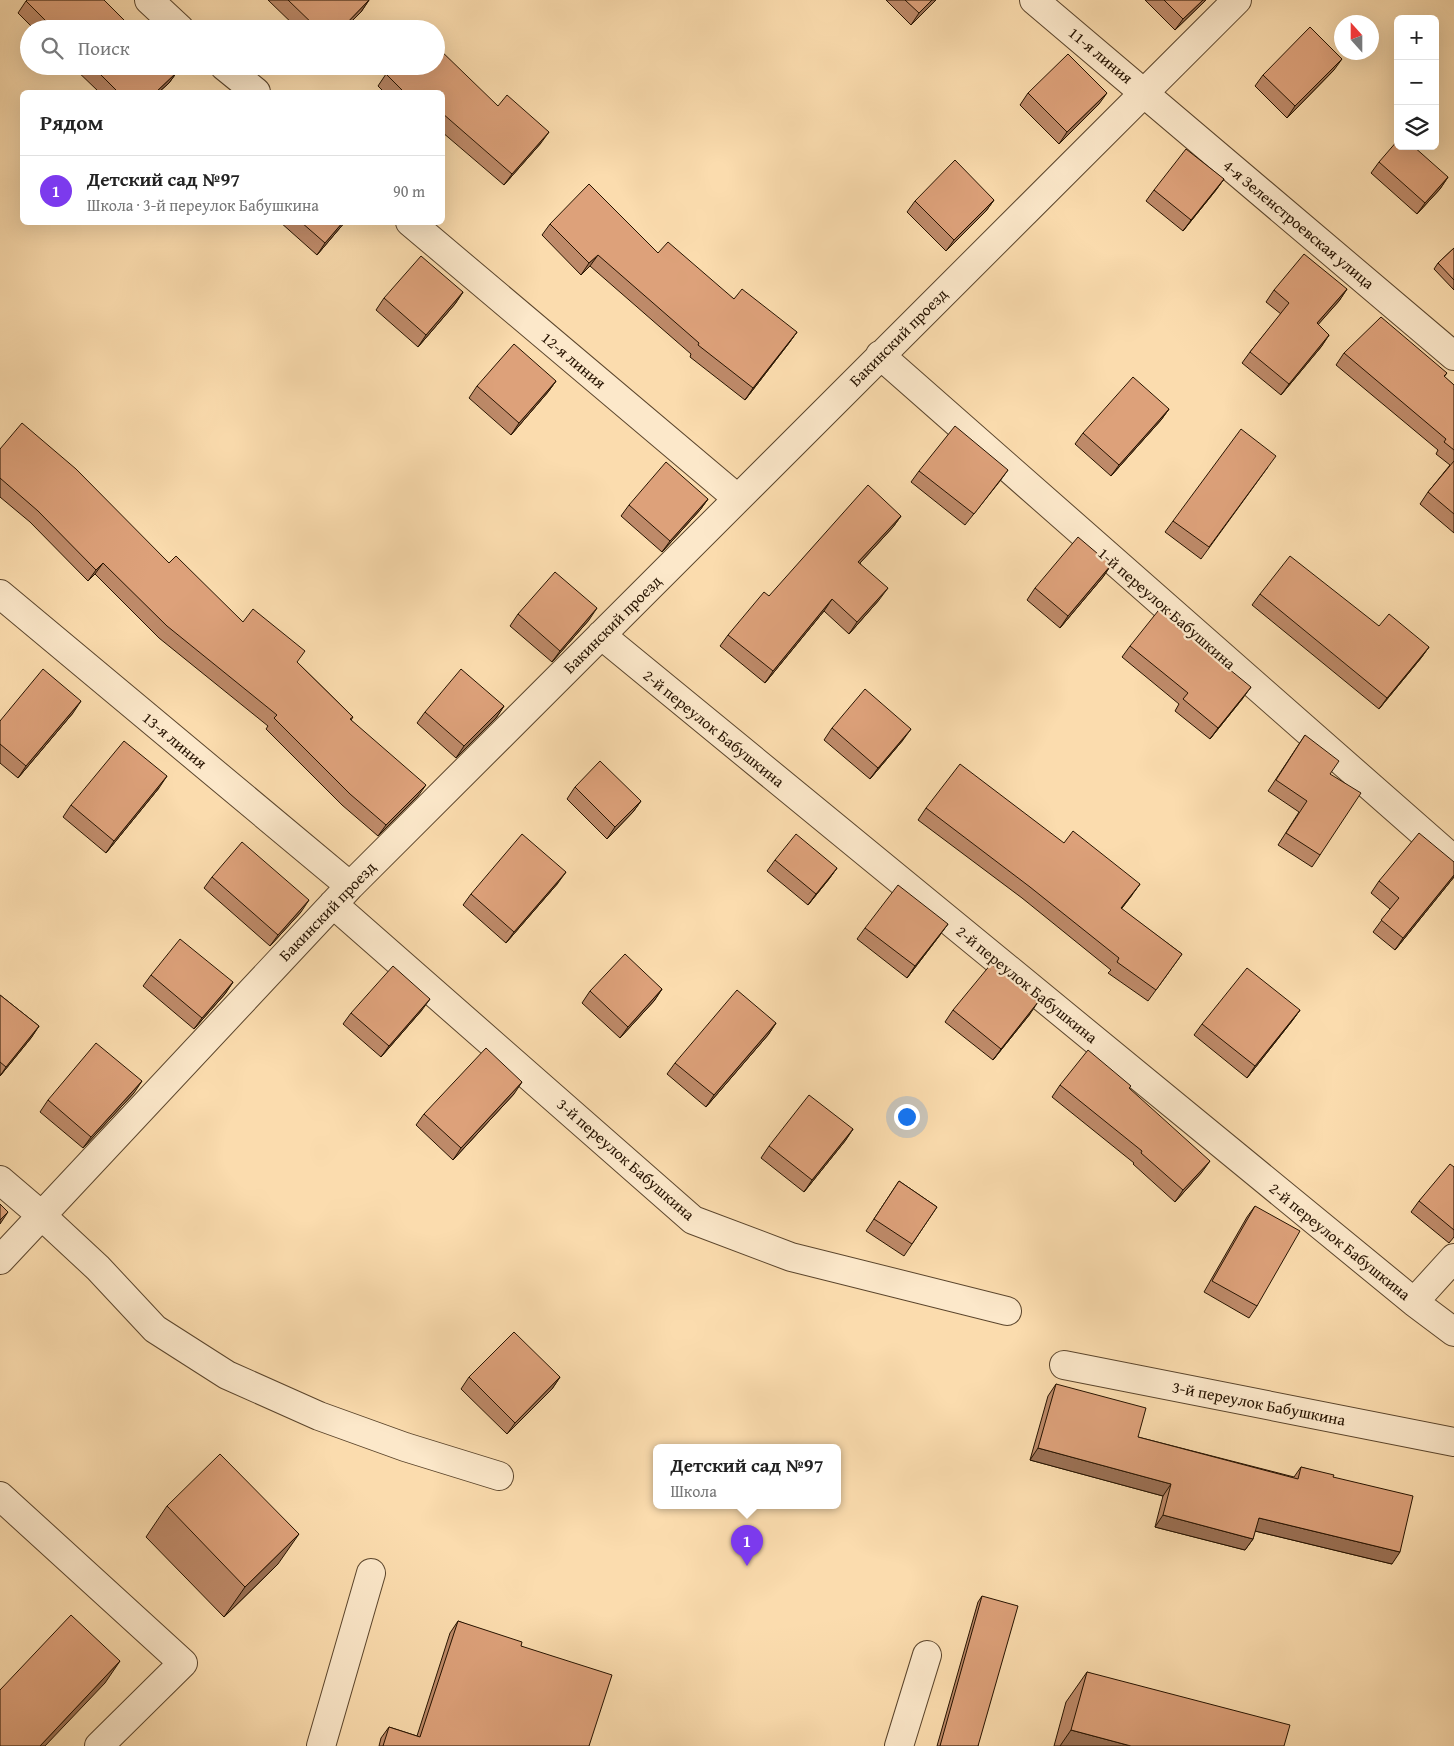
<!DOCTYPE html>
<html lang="ru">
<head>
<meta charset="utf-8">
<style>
	body { margin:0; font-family:"Gentium Book Plus",serif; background:#f2f2f2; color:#222 }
	.controls { position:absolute; right:15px; top:15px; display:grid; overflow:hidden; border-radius:8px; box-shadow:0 5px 20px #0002 }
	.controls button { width:45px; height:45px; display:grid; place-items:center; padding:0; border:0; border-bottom:1px solid #e0e0e0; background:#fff; color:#222; font:25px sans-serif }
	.compass { position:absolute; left:1334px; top:15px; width:45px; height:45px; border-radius:50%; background:#fff; box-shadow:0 5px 20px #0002; rotate:339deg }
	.you { position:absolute; left:906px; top:1116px; width:18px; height:18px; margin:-12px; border:4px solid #fff; border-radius:50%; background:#1a73e8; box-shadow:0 0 0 8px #1a73e833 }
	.badge { display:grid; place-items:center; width:32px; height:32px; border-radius:50%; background:#7c3aed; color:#fff; font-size:16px; font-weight:700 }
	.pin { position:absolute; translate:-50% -41px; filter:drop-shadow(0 1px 2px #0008) }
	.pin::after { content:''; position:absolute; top:26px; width:18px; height:15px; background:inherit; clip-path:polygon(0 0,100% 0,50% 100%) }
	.popup { position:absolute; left:653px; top:1444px; width:188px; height:65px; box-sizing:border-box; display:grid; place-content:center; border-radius:8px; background:#fff; filter:drop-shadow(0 1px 4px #0005); font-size:16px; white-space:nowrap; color:#767676 }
	.popup b { font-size:19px; color:#222 }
	.popup::after { content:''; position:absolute; left:50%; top:100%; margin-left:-10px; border:10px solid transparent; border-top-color:#fff }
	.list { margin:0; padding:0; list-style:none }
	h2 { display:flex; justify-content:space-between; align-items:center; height:65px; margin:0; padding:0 20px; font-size:21px }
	h2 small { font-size:16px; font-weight:400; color:#767676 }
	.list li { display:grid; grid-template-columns:32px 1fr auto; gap:15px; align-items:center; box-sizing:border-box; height:70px; padding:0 20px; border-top:1px solid #e0e0e0 }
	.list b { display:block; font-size:19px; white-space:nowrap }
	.list p { margin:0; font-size:16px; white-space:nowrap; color:#767676 }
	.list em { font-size:16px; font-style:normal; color:#767676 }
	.icon { flex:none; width:28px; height:28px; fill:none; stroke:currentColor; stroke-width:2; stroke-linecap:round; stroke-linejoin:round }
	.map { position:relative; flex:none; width:1454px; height:1746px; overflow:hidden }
	.search { position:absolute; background:#fff; box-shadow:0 5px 20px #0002; left:20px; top:20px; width:425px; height:55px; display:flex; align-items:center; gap:12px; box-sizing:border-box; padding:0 18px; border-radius:28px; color:#767676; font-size:19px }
	.panel { position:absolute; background:#fff; box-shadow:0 5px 20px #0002; left:20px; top:90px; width:425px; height:135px; border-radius:8px }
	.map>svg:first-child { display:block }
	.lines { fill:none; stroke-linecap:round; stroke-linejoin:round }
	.minor-casing { stroke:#5b452c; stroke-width:30 }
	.minor { stroke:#fce8ca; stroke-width:28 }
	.wall { fill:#be8a69; stroke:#261300 }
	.shaded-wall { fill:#9b7155; stroke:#261300 }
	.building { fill:#dda17a; stroke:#261300 }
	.labels { text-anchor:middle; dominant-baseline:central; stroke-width:4.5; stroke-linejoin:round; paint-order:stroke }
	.street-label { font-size:16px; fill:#261300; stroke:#fce8ca }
</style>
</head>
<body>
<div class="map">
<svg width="1454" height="1746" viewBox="0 0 1454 1746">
	<rect width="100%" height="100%" fill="#fbdcae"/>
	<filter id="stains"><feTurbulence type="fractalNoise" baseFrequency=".004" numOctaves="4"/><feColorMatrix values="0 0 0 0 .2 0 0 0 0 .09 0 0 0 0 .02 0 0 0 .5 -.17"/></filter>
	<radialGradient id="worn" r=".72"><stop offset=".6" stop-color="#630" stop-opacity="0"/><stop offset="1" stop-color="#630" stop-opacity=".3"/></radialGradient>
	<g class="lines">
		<defs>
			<path id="minor" d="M 149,0 L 180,29
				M 1034,0 L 1454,356
				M 224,66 L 256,92
				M 410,222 L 737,498
				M 880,355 L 1454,860
				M 0,594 L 350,886
				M 601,635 L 1414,1302 L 1454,1332
				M 333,904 L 693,1220 L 791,1257 L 1007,1311
				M 0,1180 L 41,1215 L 98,1268 L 155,1329 L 227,1375 L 319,1416 L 405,1447 L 499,1476
				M 0,1260 L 350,886 L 1237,0
				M 1414,1302 L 1454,1258
				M 1064,1365 L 1454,1442
				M 0,1496 L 183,1663 L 99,1746
				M 321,1746 L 371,1573
				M 899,1746 L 927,1655"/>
		</defs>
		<!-- minor casing -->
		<use href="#minor" class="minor-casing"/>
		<!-- minor -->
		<use href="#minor" class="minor"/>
	</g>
	<!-- wall -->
	<path class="wall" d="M 268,0 L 369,0 L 361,12 L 344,29 L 298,29 Z
		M 886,0 L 936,0 L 911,25 Z
		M 1145,0 L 1206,0 L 1175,30 Z
		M 26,1 L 133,29 L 34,29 L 18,13 Z
		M 72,66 L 171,66 L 177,72 L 169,83 L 159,92 L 99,92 Z
		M 1334,70 L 1287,118 L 1255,86 L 1263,75 Z
		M 386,74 L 498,106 L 541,143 L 504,185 L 442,132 L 442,92 L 384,92 L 378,86 Z
		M 1028,93 L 1099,104 L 1059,144 L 1020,105 Z
		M 1379,162 L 1448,177 L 1440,189 L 1417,214 L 1371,173 Z
		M 1224,179 L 1216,190 L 1183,231 L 1146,201 L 1154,190 Z
		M 994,200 L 986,211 L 946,251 L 907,212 L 915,201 Z
		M 280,222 L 345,222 L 317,255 Z
		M 550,224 L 658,253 L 734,299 L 797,332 L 789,343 L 745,400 L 690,357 L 691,354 L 590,266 L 581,275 L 542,235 Z
		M 1454,248 L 1454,290 L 1434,269 L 1438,263 Z
		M 1347,289 L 1339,301 L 1318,324 L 1329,335 L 1321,347 L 1281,395 L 1242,363 L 1250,352 L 1281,314 L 1266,302 L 1274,290 Z
		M 463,292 L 455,304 L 418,347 L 376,310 L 384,298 Z
		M 1344,353 L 1447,373 L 1444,377 L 1454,385 L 1454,533 L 1420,504 L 1428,492 L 1450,465 L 1436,454 L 1438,450 L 1336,365 Z
		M 556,381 L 548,392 L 511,435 L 469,398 L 477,386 Z
		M 1169,409 L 1161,420 L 1111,476 L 1075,444 L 1083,433 Z
		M 0,449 L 169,563 L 243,622 L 298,663 L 353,717 L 351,720 L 418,796 L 378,836 L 342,805 L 266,729 L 268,726 L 159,638 L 95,574 L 88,581 L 30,522 L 0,497 Z
		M 1268,467 L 1201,559 L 1165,532 L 1173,521 Z
		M 1008,470 L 1000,481 L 965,525 L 911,482 L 919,471 Z
		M 708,499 L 700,510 L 662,552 L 621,516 L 629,505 Z
		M 901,516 L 893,527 L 860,563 L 879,600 L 849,634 L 824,611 L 765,683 L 720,646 L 728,635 L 769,596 Z
		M 1111,565 L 1103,577 L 1060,628 L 1027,600 L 1035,588 Z
		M 1260,594 L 1379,626 L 1429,647 L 1421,658 L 1379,709 L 1252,605 Z
		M 518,614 L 589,620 L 552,662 L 510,626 Z
		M 1185,634 L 1243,698 L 1210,739 L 1175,711 L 1179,704 L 1122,657 L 1130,646 Z
		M 504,706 L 496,718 L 456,758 L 417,723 L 425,712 Z
		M 73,713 L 18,778 L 0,763 L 0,721 Z
		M 832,728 L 903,740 L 870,779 L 824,740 Z
		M 1305,735 L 1330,774 L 1320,855 L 1312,867 L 1278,845 L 1299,812 L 1268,791 Z
		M 575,787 L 641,801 L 633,812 L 607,839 L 567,799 Z
		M 159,788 L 106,853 L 63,817 L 71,805 Z
		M 926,808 L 1132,895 L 1121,909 L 1182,954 L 1148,1001 L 1108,973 L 1111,970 L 1022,898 L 918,820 Z
		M 775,860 L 837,868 L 829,879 L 808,905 L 767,871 Z
		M 1454,862 L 1454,877 L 1395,950 L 1373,932 L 1390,909 L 1371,893 L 1379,881 Z
		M 212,877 L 301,912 L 270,946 L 204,888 Z
		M 558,883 L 506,943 L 463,905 L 471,894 Z
		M 865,928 L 940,935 L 907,978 L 857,939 Z
		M 151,975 L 233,982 L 225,994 L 194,1029 L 143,986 Z
		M 662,989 L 654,1001 L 620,1038 L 582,1003 L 590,991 Z
		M 0,995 L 39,1026 L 31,1038 L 0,1076 Z
		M 422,1010 L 381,1057 L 343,1024 L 351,1013 Z
		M 953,1010 L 1030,1014 L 993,1060 L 945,1022 Z
		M 1300,1010 L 1292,1021 L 1247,1078 L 1194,1035 L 1202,1024 Z
		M 776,1023 L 768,1035 L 706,1107 L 667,1074 L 675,1063 Z
		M 1060,1085 L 1129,1088 L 1202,1172 L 1175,1202 L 1133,1164 L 1134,1163 L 1052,1097 Z
		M 134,1093 L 83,1148 L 40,1112 L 48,1100 Z
		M 514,1094 L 453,1160 L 416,1125 L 424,1114 Z
		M 853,1129 L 845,1141 L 804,1192 L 761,1158 L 769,1146 Z
		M 1454,1167 L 1454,1237 L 1449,1243 L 1411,1212 L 1419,1201 Z
		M 899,1181 L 937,1207 L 904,1256 L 866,1231 Z
		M 1255,1206 L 1257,1306 L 1249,1318 L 1204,1292 L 1247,1217 Z
		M 469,1377 L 560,1377 L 552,1389 L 507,1434 L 461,1389 Z
		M 1056,1384 L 1138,1437 L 1294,1477 L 1301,1467 L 1333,1477 L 1392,1564 L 1255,1531 L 1253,1539 L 1245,1550 L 1155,1527 L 1163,1496 L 1030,1460 L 1048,1396 Z
		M 167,1506 L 278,1564 L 224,1617 L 146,1537 Z
		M 982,1596 L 978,1746 L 937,1746 L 978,1602 Z
		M 458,1621 L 521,1646 L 589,1746 L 379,1746 L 381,1738 L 389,1727 L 417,1736 L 450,1633 Z
		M 1087,1672 L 1284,1746 L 1054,1746 L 1066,1702 Z"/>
	<!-- shaded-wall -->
	<path class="shaded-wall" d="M 369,0 L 361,12 L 344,29 L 341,29 Z
		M 932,0 L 936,0 L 911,25 L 919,13 Z
		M 1203,0 L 1206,0 L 1175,30 L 1183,19 Z
		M 1342,59 L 1334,70 L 1287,118 L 1295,106 Z
		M 177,72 L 169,83 L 159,92 L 156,92 Z
		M 1107,93 L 1099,104 L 1059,144 L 1067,132 Z
		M 549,132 L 541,143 L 504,185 L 512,174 Z
		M 1448,177 L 1440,189 L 1417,214 L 1425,203 Z
		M 1224,179 L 1216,190 L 1183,231 L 1191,220 Z
		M 994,200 L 986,211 L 946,251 L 954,240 Z
		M 343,222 L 345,222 L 317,255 L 325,243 Z
		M 598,255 L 590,266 L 581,275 L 589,263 Z
		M 1347,289 L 1339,301 L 1309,335 L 1317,323 Z
		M 463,292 L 455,304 L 418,347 L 426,335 Z
		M 797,332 L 789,343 L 745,400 L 753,388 Z
		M 1329,335 L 1321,347 L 1281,395 L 1289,384 Z
		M 556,381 L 548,392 L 511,435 L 519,423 Z
		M 1169,409 L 1161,420 L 1111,476 L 1119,465 Z
		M 708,499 L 700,510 L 662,552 L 670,541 Z
		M 901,516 L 893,527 L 850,574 L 858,562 Z
		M 103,563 L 95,574 L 88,581 L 96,570 Z
		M 1111,565 L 1103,577 L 1060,628 L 1068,616 Z
		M 888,588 L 879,600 L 849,634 L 857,622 Z
		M 832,599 L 824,611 L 765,683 L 773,671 Z
		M 597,608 L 589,620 L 552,662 L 560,651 Z
		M 1429,647 L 1421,658 L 1379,709 L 1387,698 Z
		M 1251,687 L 1243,698 L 1210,739 L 1218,728 Z
		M 81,701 L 73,713 L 18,778 L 26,766 Z
		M 504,706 L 496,718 L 456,758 L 464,746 Z
		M 911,729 L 903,740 L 870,779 L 878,768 Z
		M 167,776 L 159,788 L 106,853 L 114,841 Z
		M 426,785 L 418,796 L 378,836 L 386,825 Z
		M 641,801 L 633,812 L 607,839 L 615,827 Z
		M 837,868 L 829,879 L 808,905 L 816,894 Z
		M 566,872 L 558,883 L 506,943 L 514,932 Z
		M 1454,875 L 1454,877 L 1395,950 L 1403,938 Z
		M 1140,884 L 1132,895 L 1113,920 L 1121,908 Z
		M 309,900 L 301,912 L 270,946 L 278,935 Z
		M 948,924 L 940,935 L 907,978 L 915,966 Z
		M 233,982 L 225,994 L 194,1029 L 202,1018 Z
		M 662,989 L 654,1001 L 620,1038 L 628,1027 Z
		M 430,999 L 422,1010 L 381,1057 L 389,1046 Z
		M 1038,1002 L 1030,1014 L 993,1060 L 1001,1049 Z
		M 1300,1010 L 1292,1021 L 1247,1078 L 1255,1066 Z
		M 776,1023 L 768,1035 L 706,1107 L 714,1095 Z
		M 39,1026 L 31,1038 L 0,1076 L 6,1067 Z
		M 142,1081 L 134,1093 L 83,1148 L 91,1137 Z
		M 522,1082 L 514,1094 L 453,1160 L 461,1148 Z
		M 853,1129 L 845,1141 L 804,1192 L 812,1180 Z
		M 1210,1161 L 1202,1172 L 1175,1202 L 1183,1190 Z
		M 8,1212 L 0,1224 L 0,1220 Z
		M 560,1377 L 552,1389 L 507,1434 L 515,1423 Z
		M 1038,1448 L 1171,1484 L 1163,1496 L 1030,1460 Z
		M 1163,1515 L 1253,1539 L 1245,1550 L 1155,1527 Z
		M 1259,1518 L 1400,1552 L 1392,1564 L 1251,1530 Z
		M 299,1534 L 278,1564 L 224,1617 L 245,1587 Z
		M 120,1661 L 105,1683 L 45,1746 L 40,1746 Z
		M 1071,1730 L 1131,1746 L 1060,1746 Z"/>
	<!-- building -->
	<path class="building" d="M 27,0 L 104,0 L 133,29 L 54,29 L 26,1 Z
		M 288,0 L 369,0 L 341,29 L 318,29 Z
		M 905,0 L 932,0 L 919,13 Z
		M 1164,0 L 1203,0 L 1183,19 Z
		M 1310,27 L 1342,59 L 1295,106 L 1263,75 Z
		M 436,46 L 498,106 L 507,95 L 549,132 L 512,174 L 442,113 L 442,92 L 404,92 L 386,74 L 394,66 L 436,66 Z
		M 1068,54 L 1107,93 L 1067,132 L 1028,93 Z
		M 92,66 L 171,66 L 177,72 L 156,92 L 118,92 Z
		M 1398,140 L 1398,146 L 1413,146 L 1448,177 L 1425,203 L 1379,162 Z
		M 1186,149 L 1224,179 L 1191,220 L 1154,190 Z
		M 955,160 L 994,200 L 954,240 L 915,201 Z
		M 589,184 L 658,253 L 668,242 L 734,299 L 742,289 L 797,332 L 753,388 L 698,345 L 699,343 L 598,255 L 589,263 L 550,224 Z
		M 301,222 L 343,222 L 325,243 Z
		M 1454,248 L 1454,280 L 1438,263 Z
		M 1304,254 L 1347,289 L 1317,323 L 1329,335 L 1289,384 L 1250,352 L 1289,303 L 1274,290 Z
		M 421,256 L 463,292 L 426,335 L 384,298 Z
		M 1381,317 L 1447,373 L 1444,376 L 1454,385 L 1454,450 L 1444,442 L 1446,439 L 1344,353 Z
		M 514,344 L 556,381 L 519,423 L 477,386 Z
		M 1133,377 L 1169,409 L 1119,465 L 1083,433 Z
		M 22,423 L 76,469 L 169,563 L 176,556 L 243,622 L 253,609 L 305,651 L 297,662 L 353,717 L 350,719 L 426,785 L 386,825 L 350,794 L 274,718 L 277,715 L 167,626 L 103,563 L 96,570 L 38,511 L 0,478 L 0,449 Z
		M 955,426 L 1008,470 L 974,514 L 919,471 Z
		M 1241,429 L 1276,456 L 1209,547 L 1173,521 Z
		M 1454,461 L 1454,514 L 1428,492 Z
		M 666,462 L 708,499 L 670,541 L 629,505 Z
		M 868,485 L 901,516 L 858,562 L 888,588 L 857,622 L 832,599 L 773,671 L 728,635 L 764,592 L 769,596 Z
		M 1078,537 L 1111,565 L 1068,616 L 1035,588 Z
		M 1290,556 L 1379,626 L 1389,614 L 1429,647 L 1387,698 L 1260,594 Z
		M 555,572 L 597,608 L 560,651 L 518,614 Z
		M 1162,606 L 1188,629 L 1185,633 L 1251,687 L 1218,728 L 1183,699 L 1188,693 L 1130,646 Z
		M 43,669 L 81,701 L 26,766 L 0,744 L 0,721 Z
		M 461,669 L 504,706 L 464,746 L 425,712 Z
		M 865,689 L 911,729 L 878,768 L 832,728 Z
		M 1305,735 L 1339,761 L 1330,774 L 1361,793 L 1320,855 L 1286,833 L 1307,801 L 1276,780 Z
		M 124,741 L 167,776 L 114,841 L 71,805 Z
		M 600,761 L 641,801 L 615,827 L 575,787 Z
		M 960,764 L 1064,843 L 1073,831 L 1140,884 L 1121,908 L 1182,954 L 1156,990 L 1117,962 L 1119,958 L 1030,887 L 926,808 Z
		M 1419,833 L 1454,862 L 1454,875 L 1403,938 L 1381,920 L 1399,898 L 1379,881 Z
		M 522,834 L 566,872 L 514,932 L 471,894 Z
		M 796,834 L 837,868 L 816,894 L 775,860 Z
		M 242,842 L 309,900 L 278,935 L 212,877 Z
		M 898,885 L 948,924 L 915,966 L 865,928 Z
		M 180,939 L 233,982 L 202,1018 L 151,975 Z
		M 625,954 L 662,989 L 628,1027 L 590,991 Z
		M 991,964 L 1038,1002 L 1001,1049 L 953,1010 Z
		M 393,966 L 430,999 L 389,1046 L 351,1013 Z
		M 1247,968 L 1300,1010 L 1255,1066 L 1202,1024 Z
		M 737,990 L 776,1023 L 714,1095 L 675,1063 Z
		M 0,995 L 39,1026 L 6,1067 L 0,1062 Z
		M 96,1043 L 142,1081 L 91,1137 L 48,1100 Z
		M 486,1048 L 522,1082 L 461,1148 L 424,1114 Z
		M 1088,1050 L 1131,1086 L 1129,1088 L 1210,1161 L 1183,1190 L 1141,1153 L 1142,1151 L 1060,1085 Z
		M 809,1095 L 853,1129 L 812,1180 L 769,1146 Z
		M 1450,1164 L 1454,1167 L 1454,1230 L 1419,1201 Z
		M 899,1181 L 937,1207 L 912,1244 L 874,1219 Z
		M 0,1204 L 8,1212 L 0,1220 Z
		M 1255,1206 L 1300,1231 L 1257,1306 L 1212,1281 Z
		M 514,1332 L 560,1377 L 515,1423 L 469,1377 Z
		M 1056,1384 L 1146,1408 L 1138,1437 L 1298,1479 L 1301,1467 L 1334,1475 L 1333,1477 L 1413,1496 L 1400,1552 L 1259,1518 L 1253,1539 L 1163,1515 L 1171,1484 L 1038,1448 Z
		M 220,1454 L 299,1534 L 245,1587 L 167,1506 Z
		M 982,1596 L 1018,1606 L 978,1746 L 940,1746 Z
		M 71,1615 L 120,1661 L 40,1746 L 0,1746 L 0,1690 Z
		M 458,1621 L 522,1642 L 521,1646 L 612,1675 L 589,1746 L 383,1746 L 389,1727 L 420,1737 Z
		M 1087,1672 L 1290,1725 L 1284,1746 L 1131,1746 L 1071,1730 Z"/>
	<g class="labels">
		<!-- street labels -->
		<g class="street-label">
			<text transform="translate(1101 55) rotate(40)">11-я линия</text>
			<text transform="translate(1299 224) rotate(40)">4-я Зеленстроевская улица</text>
			<text transform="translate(898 337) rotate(-45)">Бакинский проезд</text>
			<text transform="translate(574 360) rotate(40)">12-я линия</text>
			<text transform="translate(1167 608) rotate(41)">1-й переулок Бабушкина</text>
			<text transform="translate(612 624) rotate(-45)">Бакинский проезд</text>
			<text transform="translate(714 728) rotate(39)">2-й переулок Бабушкина</text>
			<text transform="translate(175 740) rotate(40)">13-я линия</text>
			<text transform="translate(327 911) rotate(-46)">Бакинский проезд</text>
			<text transform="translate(1027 984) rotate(39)">2-й переулок Бабушкина</text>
			<text transform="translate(626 1159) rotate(41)">3-й переулок Бабушкина</text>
			<text transform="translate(1340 1241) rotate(39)">2-й переулок Бабушкина</text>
			<text transform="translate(1259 1403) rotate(11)">3-й переулок Бабушкина</text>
		</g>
	</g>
	<rect width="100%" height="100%" filter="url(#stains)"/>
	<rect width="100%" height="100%" fill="url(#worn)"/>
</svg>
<div class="controls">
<button>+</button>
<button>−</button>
<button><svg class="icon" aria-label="layers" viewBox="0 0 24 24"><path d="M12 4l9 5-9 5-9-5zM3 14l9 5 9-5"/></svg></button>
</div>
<svg class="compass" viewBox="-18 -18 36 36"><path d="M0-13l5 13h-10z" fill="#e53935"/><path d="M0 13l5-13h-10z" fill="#767676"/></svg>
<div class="you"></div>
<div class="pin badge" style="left:747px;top:1566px">1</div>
<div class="popup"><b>Детский сад №97</b>Школа</div>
<div class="search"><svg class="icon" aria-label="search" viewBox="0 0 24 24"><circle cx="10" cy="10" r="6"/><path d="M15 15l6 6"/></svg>Поиск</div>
<section class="panel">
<h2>Рядом<small></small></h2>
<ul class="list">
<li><span class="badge">1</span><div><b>Детский сад №97</b><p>Школа · 3-й переулок Бабушкина</p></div><em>90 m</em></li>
</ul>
</section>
</div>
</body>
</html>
